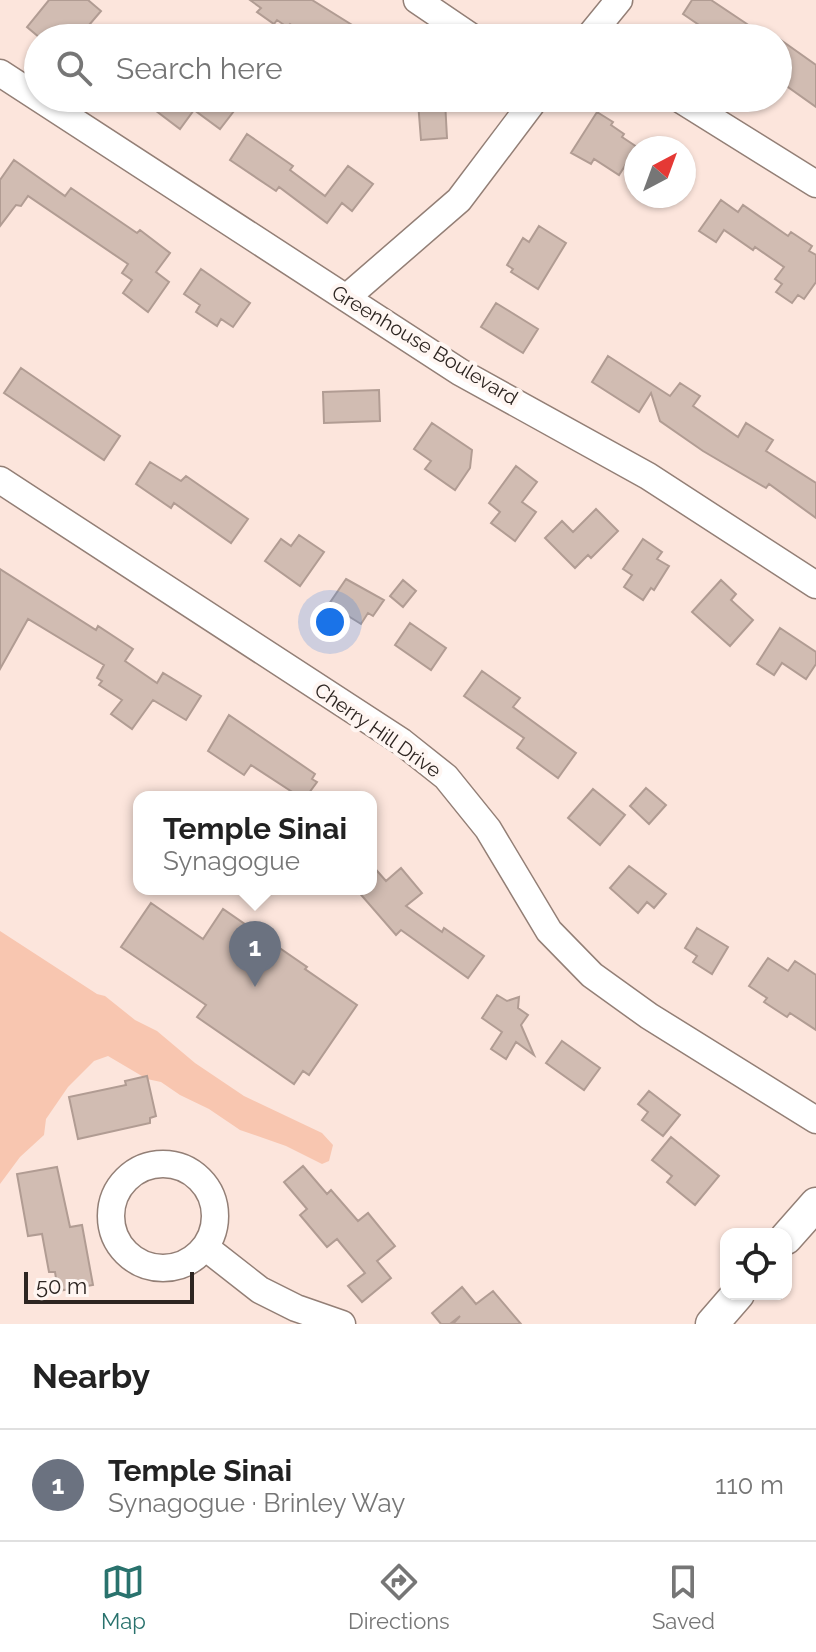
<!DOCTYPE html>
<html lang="en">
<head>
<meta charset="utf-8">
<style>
	body { margin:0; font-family:Raleway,sans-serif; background:#f6f6f6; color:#222 }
	.controls { position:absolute; right:24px; bottom:24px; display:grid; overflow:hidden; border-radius:16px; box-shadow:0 2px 6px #0004 }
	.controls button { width:72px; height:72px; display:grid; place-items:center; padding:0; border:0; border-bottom:2px solid #e0e0e0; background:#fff; color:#222; font:40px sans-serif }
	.compass { position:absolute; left:624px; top:136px; width:72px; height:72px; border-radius:50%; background:#fff; box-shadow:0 2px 6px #0004; rotate:41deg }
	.scale { position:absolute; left:24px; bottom:20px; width:170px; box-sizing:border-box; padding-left:8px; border:4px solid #2d2521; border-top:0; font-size:22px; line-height:28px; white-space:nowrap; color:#2d2521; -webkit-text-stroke:6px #fff6f2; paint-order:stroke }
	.you { position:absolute; left:330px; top:622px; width:28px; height:28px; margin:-20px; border:6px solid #fff; border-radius:50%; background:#1a73e8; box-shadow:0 0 0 12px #1a73e833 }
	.badge { display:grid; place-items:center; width:52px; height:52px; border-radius:50%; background:#29726d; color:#fff; font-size:26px; font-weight:700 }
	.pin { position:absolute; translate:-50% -66px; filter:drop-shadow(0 2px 4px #0008) }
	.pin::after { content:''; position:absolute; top:42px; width:28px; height:24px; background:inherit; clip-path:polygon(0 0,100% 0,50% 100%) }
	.popup { position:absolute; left:133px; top:791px; width:244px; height:104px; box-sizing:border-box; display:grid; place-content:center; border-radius:16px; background:#fff; filter:drop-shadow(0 2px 6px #0005); font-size:26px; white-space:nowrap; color:#767676 }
	.popup b { font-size:30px; color:#222 }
	.popup::after { content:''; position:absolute; left:50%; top:100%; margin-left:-16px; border:16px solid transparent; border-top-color:#fff }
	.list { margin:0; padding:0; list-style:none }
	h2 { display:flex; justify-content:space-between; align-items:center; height:104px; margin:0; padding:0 32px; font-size:34px }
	h2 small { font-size:26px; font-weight:400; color:#767676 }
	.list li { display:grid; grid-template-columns:52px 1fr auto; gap:24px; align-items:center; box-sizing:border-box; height:112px; padding:0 32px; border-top:2px solid #e0e0e0 }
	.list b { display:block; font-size:30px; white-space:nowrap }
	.list p { margin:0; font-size:26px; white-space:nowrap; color:#767676 }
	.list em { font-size:26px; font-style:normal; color:#767676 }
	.icon { flex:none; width:44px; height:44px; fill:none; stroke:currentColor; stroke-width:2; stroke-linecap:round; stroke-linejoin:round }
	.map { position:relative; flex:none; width:816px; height:1324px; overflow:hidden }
	.search { position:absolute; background:#fff; box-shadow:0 2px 6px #0004; left:24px; right:24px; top:24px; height:88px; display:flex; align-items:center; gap:20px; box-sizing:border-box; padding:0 28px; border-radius:44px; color:#767676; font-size:30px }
	.sheet { height:216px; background:#fff }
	nav { display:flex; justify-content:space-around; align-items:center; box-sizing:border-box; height:112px; border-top:2px solid #e0e0e0; background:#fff; font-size:22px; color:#767676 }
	nav a { display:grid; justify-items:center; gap:4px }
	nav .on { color:#29726d }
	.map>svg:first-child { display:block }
	.green { fill:#f8c6b0 }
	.building { fill:#d1bcb2; stroke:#b19c93; stroke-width:2 }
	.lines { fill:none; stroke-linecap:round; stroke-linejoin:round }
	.minor-casing { stroke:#937f76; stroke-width:29 }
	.tertiary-casing { stroke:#937f76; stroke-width:35 }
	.minor { stroke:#fff; stroke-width:26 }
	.tertiary { stroke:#fff; stroke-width:32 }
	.labels { text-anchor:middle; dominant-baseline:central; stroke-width:8; stroke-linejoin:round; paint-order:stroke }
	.street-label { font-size:20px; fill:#2d2521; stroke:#fff6f2 }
</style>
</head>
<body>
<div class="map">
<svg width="816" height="1324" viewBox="0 0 816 1324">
	<rect width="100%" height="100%" fill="#fce5dc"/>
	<!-- green -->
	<path class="green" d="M 0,931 L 97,994 L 105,996 L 135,1020 L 157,1031 L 195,1063 L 244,1096 L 322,1133 L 333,1145 L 329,1161 L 322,1164 L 286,1146 L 240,1130 L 209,1109 L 180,1095 L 161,1082 L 147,1079 L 108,1056 L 94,1061 L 68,1087 L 46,1119 L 44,1135 L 20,1157 L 0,1184 Z"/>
	<!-- building -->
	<path class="building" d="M 49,0 L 88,0 L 101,11 L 78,38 L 40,38 L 27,27 Z
		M 250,0 L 312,0 L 373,38 L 310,38 L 290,24 L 287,27 L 277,20 L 274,24 L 257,12 L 261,8 Z
		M 692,0 L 711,0 L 768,38 L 690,38 L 699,25 L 683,14 Z
		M 778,38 L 816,65 L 816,107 L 778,80 Z
		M 139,98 L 217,98 L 234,111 L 220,129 L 194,110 L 180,129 Z
		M 445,101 L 447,138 L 421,140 L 418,102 Z
		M 597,112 L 613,122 L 611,125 L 624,134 L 622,137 L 637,147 L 619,175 L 594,159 L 591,164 L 571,153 Z
		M 247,134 L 293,166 L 290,170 L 325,196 L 348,166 L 373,184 L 352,211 L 342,203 L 327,223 L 279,187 L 276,191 L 230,160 Z
		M 14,160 L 65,196 L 71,188 L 137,233 L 140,230 L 170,253 L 156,272 L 169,282 L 148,312 L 123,293 L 132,280 L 122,273 L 128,264 L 28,196 L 21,206 L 16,205 L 0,226 L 0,180 Z
		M 721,200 L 738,212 L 743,205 L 788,236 L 791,232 L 812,246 L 809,251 L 816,255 L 816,282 L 804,299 L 798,295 L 792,303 L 776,292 L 782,284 L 775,279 L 784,267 L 755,247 L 753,250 L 724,230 L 716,242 L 699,231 Z
		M 539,226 L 566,243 L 538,289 L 511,272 L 513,269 L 507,265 L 523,238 L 529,242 Z
		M 201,269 L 250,303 L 233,327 L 221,319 L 217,326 L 196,312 L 200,305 L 184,294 Z
		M 496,303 L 538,329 L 523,353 L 481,327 Z
		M 608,356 L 670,396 L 680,383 L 700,396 L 693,406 L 738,437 L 746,423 L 773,440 L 766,451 L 816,483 L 816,518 L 769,484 L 766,488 L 703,451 L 660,421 L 651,393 L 639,412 L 592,382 Z
		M 21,368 L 120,436 L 104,460 L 4,393 Z
		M 379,390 L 380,421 L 324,423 L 323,392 Z
		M 432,423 L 472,450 L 470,468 L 455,490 L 425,469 L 431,461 L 414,449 Z
		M 150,462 L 181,481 L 186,476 L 248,519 L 231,543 L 174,503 L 171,508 L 136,484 Z
		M 516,466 L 537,482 L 522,502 L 536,512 L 515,541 L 491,523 L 500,512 L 489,503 Z
		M 596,509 L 618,531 L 591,558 L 588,555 L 575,568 L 545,538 L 562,521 L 573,532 Z
		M 299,535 L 324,552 L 300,586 L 265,561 L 281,539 L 291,546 Z
		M 643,539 L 662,552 L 657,559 L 669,566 L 654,590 L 651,588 L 643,600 L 624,587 L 632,575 L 623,569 Z
		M 0,569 L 96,630 L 98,626 L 133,649 L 125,661 L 157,683 L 163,673 L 201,696 L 186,720 L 153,700 L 132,729 L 111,714 L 122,700 L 99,685 L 102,681 L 97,678 L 104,665 L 28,619 L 0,669 Z
		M 346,579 L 384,600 L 373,616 L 368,613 L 361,624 L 329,604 Z
		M 403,580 L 416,591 L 403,607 L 390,596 Z
		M 721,580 L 736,594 L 731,600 L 753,620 L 730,646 L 692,612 Z
		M 410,623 L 446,648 L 431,670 L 395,645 Z
		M 780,628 L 816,652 L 816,664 L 806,679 L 782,663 L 774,675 L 757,664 Z
		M 482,671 L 520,698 L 513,707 L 576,753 L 558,778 L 517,748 L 524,738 L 464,696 Z
		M 229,715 L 315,774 L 312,779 L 317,782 L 306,797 L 300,797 L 251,765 L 244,775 L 208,751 Z
		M 646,788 L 666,805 L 649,824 L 630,806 Z
		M 593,789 L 625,815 L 600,845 L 568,818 Z
		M 371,864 L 386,881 L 401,868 L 422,893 L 406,906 L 442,932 L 444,928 L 484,956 L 468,978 L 401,930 L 396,935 L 356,889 L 371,889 Z
		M 629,866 L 666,894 L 654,908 L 647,902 L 638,913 L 610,888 Z
		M 151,903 L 203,939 L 223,909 L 307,967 L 305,969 L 357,1005 L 309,1075 L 303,1071 L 294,1084 L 197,1017 L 206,1005 L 121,947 Z
		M 697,928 L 728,947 L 712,974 L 693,962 L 697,956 L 685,948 Z
		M 768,958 L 788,971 L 795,961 L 816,975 L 816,1030 L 790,1013 L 787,1017 L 764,1002 L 767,998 L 749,986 Z
		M 497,995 L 507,1001 L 519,997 L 518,1008 L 528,1015 L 521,1025 L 534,1055 L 516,1042 L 506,1059 L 491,1049 L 502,1032 L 482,1018 Z
		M 562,1041 L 600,1068 L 584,1090 L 546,1063 Z
		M 147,1076 L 156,1116 L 150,1118 L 150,1123 L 78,1139 L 69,1097 L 126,1085 L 125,1081 Z
		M 649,1091 L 680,1115 L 663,1136 L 642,1120 L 648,1112 L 638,1104 Z
		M 671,1137 L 719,1176 L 695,1205 L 667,1182 L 672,1176 L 652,1160 Z
		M 303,1166 L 327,1194 L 331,1190 L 358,1221 L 368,1213 L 395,1246 L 377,1261 L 391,1278 L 362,1302 L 348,1286 L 365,1273 L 337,1239 L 327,1247 L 300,1215 L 307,1209 L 284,1182 Z
		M 57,1167 L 70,1227 L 82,1225 L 93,1285 L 58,1291 L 55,1272 L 49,1272 L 42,1234 L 28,1236 L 17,1174 Z
		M 462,1287 L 476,1304 L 493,1291 L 521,1324 L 453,1324 L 460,1316 L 450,1324 L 441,1324 L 432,1313 Z"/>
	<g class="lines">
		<defs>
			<path id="minor" d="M 417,0 L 473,38
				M 588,38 L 619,0
				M 0,73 L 460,372 L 648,476 L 816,585
				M 678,98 L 816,184
				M 346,298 L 459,200 L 536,98
				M 0,480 L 402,742 L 446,777 L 488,829 L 549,931 L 592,975 L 649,1016 L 816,1120
				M111 1216a52 52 0 1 1 104 0a52 52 0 1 1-104 0Z
				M 205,1247 L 260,1290 L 296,1308 L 342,1324"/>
			<path id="tertiary" d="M 786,1238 L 816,1204
				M 712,1324 L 738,1294"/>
		</defs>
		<!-- minor casing -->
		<use href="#minor" class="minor-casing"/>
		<!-- tertiary casing -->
		<use href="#tertiary" class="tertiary-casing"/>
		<!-- minor -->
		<use href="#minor" class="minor"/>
		<!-- tertiary -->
		<use href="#tertiary" class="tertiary"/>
	</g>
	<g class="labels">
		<!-- street labels -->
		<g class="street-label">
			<text transform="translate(425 345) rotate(31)">Greenhouse Boulevard</text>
			<text transform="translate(378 730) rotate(35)">Cherry Hill Drive</text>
		</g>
	</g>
</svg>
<div class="controls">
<button><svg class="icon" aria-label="locate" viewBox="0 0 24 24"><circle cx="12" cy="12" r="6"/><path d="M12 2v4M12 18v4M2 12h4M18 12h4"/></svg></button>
</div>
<svg class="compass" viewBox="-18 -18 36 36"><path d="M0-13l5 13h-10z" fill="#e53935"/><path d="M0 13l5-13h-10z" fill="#767676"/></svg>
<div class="scale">50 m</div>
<div class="you"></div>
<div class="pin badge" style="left:255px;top:987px;background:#6b7280">1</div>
<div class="popup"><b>Temple Sinai</b>Synagogue</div>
<div class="search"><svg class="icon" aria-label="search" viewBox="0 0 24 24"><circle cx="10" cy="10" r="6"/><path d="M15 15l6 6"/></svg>Search here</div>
</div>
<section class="sheet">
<h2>Nearby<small></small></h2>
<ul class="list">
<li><span class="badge" style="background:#6b7280">1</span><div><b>Temple Sinai</b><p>Synagogue · Brinley Way</p></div><em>110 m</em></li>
</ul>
</section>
<nav>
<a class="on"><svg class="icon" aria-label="map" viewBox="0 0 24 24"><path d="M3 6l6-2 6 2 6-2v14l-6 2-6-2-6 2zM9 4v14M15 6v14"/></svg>Map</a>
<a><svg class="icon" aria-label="directions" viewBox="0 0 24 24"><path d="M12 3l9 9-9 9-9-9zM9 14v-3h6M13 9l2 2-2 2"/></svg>Directions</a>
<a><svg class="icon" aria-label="saved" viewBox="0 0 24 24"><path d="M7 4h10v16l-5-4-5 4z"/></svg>Saved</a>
</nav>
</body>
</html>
